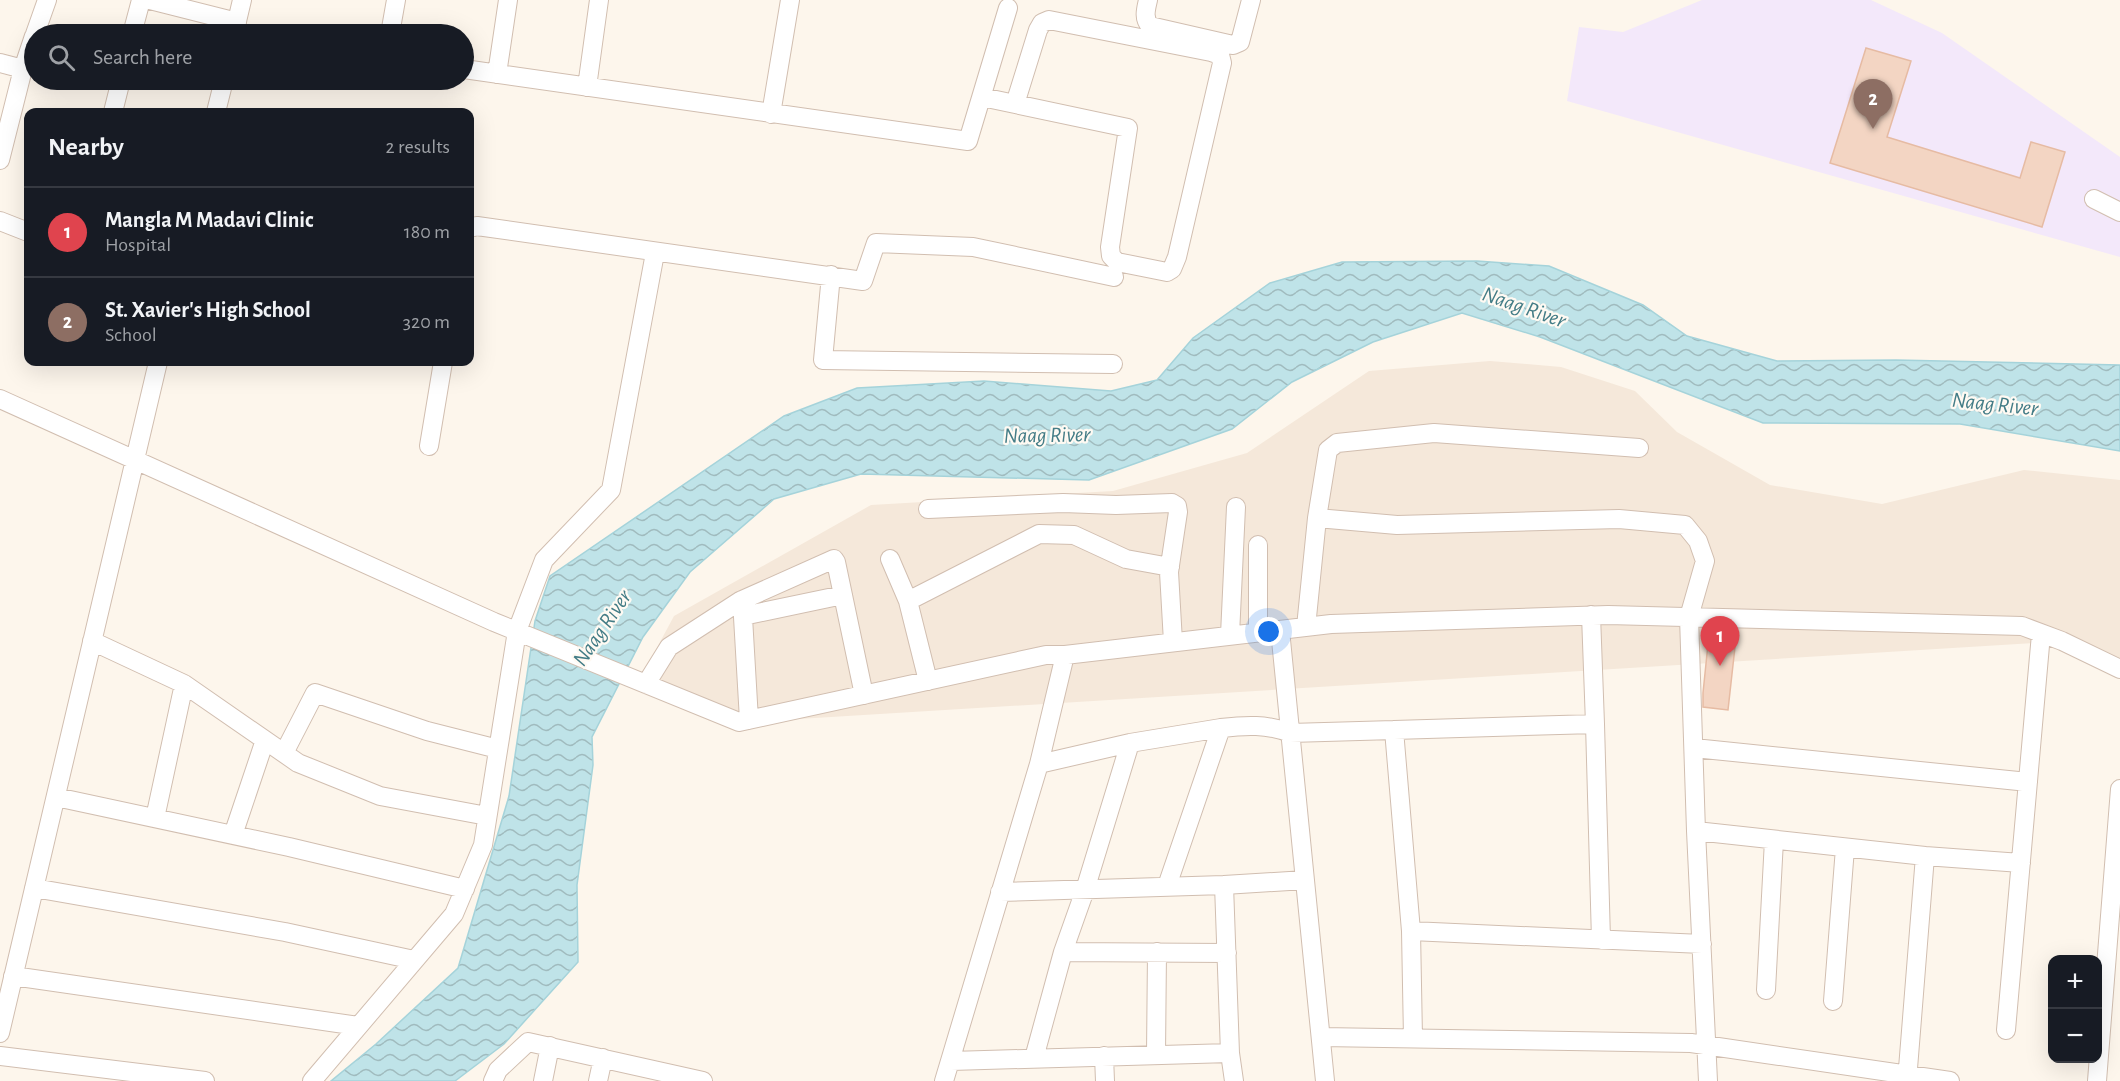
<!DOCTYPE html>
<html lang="en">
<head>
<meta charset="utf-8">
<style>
	body { margin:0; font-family:"Alegreya Sans",sans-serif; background:#242831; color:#f1f3f6 }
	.controls { position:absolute; right:18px; bottom:18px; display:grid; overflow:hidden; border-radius:12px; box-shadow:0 6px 24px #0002 }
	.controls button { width:54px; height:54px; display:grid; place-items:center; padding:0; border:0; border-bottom:2px solid #363941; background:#171b24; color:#f1f3f6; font:30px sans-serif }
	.you { position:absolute; left:1269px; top:632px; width:21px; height:21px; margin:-15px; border:4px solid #fff; border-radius:50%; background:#1a73e8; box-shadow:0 0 0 9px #1a73e833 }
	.badge { display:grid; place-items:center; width:39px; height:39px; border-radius:50%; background:#1a73e8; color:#fff; font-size:20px; font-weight:700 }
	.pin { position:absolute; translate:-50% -50px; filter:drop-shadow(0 2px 3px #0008) }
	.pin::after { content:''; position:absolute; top:32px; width:21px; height:18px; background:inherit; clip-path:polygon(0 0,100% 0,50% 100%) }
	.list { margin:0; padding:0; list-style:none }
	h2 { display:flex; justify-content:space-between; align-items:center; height:78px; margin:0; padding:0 24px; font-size:26px }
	h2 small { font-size:20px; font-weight:400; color:#9ea1a6 }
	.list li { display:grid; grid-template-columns:39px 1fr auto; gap:18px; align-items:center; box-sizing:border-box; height:90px; padding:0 24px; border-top:2px solid #363941 }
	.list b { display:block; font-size:22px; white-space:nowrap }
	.list p { margin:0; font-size:20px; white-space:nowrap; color:#9ea1a6 }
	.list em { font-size:20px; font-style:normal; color:#9ea1a6 }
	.icon { flex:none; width:33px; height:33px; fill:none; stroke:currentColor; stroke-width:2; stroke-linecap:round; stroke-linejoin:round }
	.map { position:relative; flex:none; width:2120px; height:1081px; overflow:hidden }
	.search { position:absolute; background:#171b24; box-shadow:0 6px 24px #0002; left:24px; top:24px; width:450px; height:66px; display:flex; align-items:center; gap:15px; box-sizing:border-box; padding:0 21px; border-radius:33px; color:#9ea1a6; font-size:22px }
	.panel { position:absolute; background:#171b24; box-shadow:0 6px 24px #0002; left:24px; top:108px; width:450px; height:258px; border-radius:12px }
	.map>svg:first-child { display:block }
	.residential { fill:#f5e8da }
	.education { fill:#f3e8fa }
	.water { fill:url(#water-waves); stroke:#a5d3da; stroke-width:1.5 }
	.building { fill:#f3d5c3; stroke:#e6bba3; stroke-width:1.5 }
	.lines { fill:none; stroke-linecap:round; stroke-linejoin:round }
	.minor-casing { stroke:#d1beb0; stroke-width:20 }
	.minor { stroke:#fff; stroke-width:18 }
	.labels { text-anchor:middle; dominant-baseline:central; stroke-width:4.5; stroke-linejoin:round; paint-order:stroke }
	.water-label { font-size:22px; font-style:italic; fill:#437c86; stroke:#fffaf3 }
</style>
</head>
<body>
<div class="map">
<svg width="2120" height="1081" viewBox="0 0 2120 1081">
	<defs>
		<pattern id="water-waves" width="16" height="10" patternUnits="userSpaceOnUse" patternTransform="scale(1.5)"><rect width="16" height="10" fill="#bfe3e8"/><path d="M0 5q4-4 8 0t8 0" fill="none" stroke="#a0bbbe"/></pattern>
	</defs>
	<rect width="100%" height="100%" fill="#fdf6ec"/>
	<!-- residential -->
	<path class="residential" d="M 1490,361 L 1561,367 L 1635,391 L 1677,432 L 1770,485 L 1882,504 L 2024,470 L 2120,480 L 2120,670 L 2050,642 L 751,722 L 639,681 L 674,616 L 871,505 L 1113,491 L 1247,453 L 1369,371 Z"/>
	<!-- education -->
	<path class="education" d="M 1702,0 L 1871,0 L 1942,33 L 2120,157 L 2120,257 L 1567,101 L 1579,27 L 1623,32 Z"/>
	<!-- water -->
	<path class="water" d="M 1477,261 L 1549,266 L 1643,305 L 1687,336 L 1777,361 L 1896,360 L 2120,365 L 2120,451 L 1960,424 L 1763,423 L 1540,337 L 1462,313 L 1373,342 L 1292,382 L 1232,429 L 1089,480 L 861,474 L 774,499 L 690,572 L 643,637 L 592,737 L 593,765 L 577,885 L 578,962 L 504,1044 L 455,1081 L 331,1081 L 376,1044 L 458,968 L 509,796 L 535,621 L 550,576 L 784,416 L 857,388 L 984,381 L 1111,391 L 1157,380 L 1193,338 L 1270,283 L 1342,262 Z"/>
	<!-- building -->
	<path class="building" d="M 1866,48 L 1911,61 L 1887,137 L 2020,178 L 2031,142 L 2065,152 L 2042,227 L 1830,163 Z
		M 1708,644 L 1735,647 L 1728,710 L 1703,707 L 1703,693 Z"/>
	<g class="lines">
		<defs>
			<path id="minor" d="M 150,0 L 237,22
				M 1148,0 C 1146,9 1143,18 1150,26 L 1233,45 L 1240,42 L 1251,0
				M 35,34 L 47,0
				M 132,34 L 141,0
				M 234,34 L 242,0
				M 390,34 L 396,0
				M 0,63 L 23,69 L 0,160
				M 23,69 L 34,36
				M 464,69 L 968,141 L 1008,8
				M 497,74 L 508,0
				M 587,87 L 599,0
				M 982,97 L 1128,128 L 1110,247 L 1111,256 L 1117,262 L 1167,272 L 1172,269 L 1177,257 L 1222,63 L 1220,55 L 1211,52 L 1049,20 L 1042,23 L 1038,30 L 1015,104
				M 113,112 L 121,80
				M 216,112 L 224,80
				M 771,114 L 790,0
				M 2094,199 L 2120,212
				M 0,221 L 28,232
				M 470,228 L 477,226 L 863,281 L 876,243 L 973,247 L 1114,277
				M 831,275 L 823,360 L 1113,364
				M 0,399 L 494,622 L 739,722 L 1046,655 L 1065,655 L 1331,624 L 1608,615 L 2022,626 L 2062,641 L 2120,669
				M 429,446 L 443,362
				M 928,509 L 1063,503 L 1116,505 L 1172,503 L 1177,506 L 1178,512 L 1169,572 L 1173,642
				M 1317,518 L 1397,525 L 1619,519 L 1685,525 L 1698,541 L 1705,561 L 1689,617 L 1696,831 L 1708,1081
				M 890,559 L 908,601 L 928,681
				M 742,600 L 749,720
				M 908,601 L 1039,534 L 1074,535 L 1126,559 L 1170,567
				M 1591,615 L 1595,724
				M 743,616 L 843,595
				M 1306,627 L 1317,518 L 1328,450 L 1337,443 L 1434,433 L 1639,448
				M 1280,630 L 1325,1081
				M 1258,632 L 1258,545
				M 1230,635 L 1236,507
				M 92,641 L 184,684 L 298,763 L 380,796 L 487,816
				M 646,684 L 669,647 L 740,601 L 834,559 L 836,562 L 864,695
				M 1694,748 L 2028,782
				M 284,753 L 315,693 L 427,731 L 498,749
				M 1039,764 L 1130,743 L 1221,728
				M 56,797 L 289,847 L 465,889
				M 155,818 L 184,684
				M 1696,831 L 1925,856
				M 233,835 L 265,740
				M 1224,885 L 1305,880
				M 1167,886 L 1221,728 C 1246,725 1267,724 1290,733 L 1394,730
				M 34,888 L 285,932 L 414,960
				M 1000,892 L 1224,885 L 1230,1053
				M 1411,931 L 1394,730 L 1595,724 L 1601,940
				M 1063,952 L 1227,953
				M 13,976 L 358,1026
				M 1766,990 L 1774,840
				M 1833,1001 L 1845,848
				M 2006,1030 L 2041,634
				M 0,1033 L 158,362
				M 1321,1037 L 1691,1043 L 1950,1081
				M 1413,1038 L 1411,931 L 1702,944
				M 1156,1054 L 1157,952
				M 0,1056 L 205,1081
				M 1104,1056 L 1105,1081
				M 1034,1058 L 1063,952 L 1085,890 L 1130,743
				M 951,1061 L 1230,1053 L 1234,1081
				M 312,1081 L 454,914 L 483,845 L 517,631 L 544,560 L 611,490 L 655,253
				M 493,1081 L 498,1070 L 528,1042 L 703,1081
				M 543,1081 L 550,1046
				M 598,1081 L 603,1058
				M 944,1081 L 1039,764 L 1065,655
				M 1907,1081 L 1925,856 L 2021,863
				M 2097,1081 L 2120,789"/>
		</defs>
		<!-- minor casing -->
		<use href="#minor" class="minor-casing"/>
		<!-- minor -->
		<use href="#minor" class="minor"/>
	</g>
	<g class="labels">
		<!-- water labels -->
		<g class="water-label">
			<text transform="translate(1524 307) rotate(19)">Naag River</text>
			<text transform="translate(1995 404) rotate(6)">Naag River</text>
			<text transform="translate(1047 435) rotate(-1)">Naag River</text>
			<text transform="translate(602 628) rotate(-56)">Naag River</text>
		</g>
	</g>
</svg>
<div class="controls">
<button>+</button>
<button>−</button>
</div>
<div class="you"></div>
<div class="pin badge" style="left:1720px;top:666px;background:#e0444e">1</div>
<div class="pin badge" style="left:1873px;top:129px;background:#8d6e63">2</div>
<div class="search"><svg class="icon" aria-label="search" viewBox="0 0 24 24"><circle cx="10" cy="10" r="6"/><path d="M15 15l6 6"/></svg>Search here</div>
<section class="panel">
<h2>Nearby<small>2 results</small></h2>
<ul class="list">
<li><span class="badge" style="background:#e0444e">1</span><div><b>Mangla M Madavi Clinic</b><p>Hospital</p></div><em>180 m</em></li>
<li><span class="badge" style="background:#8d6e63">2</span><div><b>St. Xavier's High School</b><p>School</p></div><em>320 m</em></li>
</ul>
</section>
</div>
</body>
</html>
